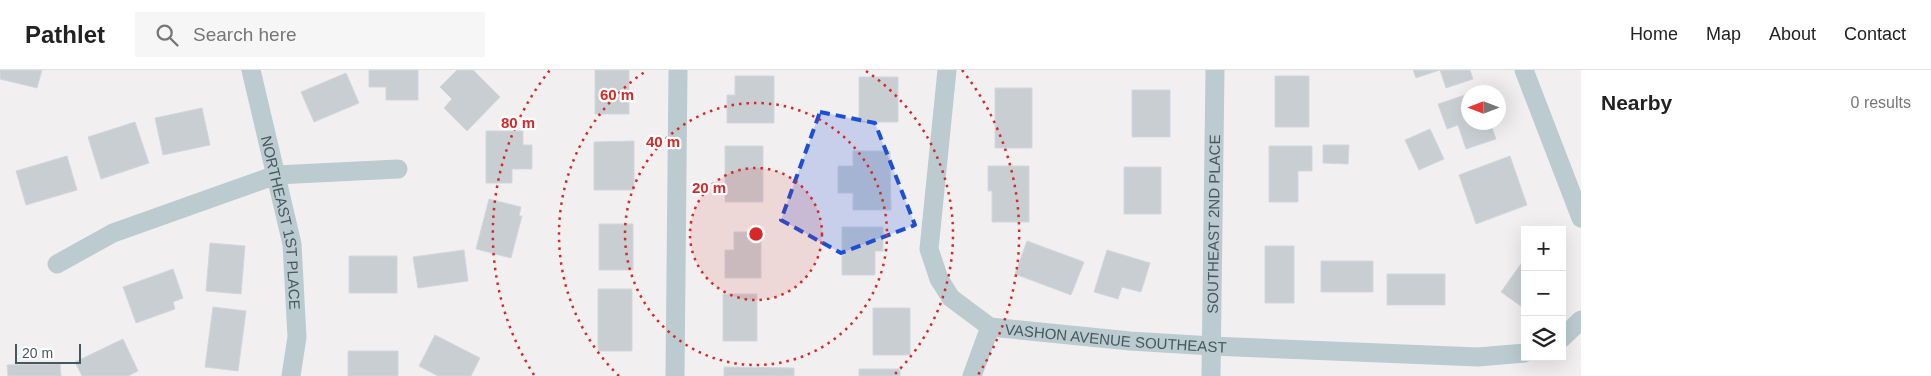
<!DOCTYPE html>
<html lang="en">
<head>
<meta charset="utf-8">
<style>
	body { margin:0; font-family:Helvetica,sans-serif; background:#f6f6f6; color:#222 }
	.controls { position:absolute; right:15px; bottom:15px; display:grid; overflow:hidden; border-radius:0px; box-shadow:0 5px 20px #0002 }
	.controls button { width:45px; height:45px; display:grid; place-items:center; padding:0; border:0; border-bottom:1px solid #e0e0e0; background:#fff; color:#222; font:25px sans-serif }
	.compass { position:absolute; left:1461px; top:15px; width:45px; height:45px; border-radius:50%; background:#fff; box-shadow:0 5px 20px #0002; rotate:270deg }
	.scale { position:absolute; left:15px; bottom:12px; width:66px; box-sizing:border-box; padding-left:5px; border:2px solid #45585f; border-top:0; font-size:14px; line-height:18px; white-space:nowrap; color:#45585f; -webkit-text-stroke:4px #fff; paint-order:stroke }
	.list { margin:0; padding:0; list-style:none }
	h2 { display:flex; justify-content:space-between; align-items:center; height:65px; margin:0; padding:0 20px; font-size:21px }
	h2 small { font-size:16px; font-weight:400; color:#767676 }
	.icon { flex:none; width:28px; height:28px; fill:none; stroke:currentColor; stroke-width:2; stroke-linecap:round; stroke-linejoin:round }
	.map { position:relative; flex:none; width:1581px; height:306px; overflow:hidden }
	header { display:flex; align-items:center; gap:30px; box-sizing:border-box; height:70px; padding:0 25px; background:#fff; border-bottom:1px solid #e0e0e0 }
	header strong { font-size:24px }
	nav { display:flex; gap:28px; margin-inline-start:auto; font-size:18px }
	.search { width:350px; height:45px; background:#f6f6f6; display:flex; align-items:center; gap:12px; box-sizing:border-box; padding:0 18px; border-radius:0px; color:#767676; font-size:19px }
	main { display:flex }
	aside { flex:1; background:#fff }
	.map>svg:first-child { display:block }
	.building { fill:#c9ced2; stroke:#d2d7dc }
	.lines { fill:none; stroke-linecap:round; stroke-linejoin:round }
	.street { stroke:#bbcbd0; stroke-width:19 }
	.marked { fill:#1d4ed8; fill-opacity:0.2; stroke:#1d4ed8; stroke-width:4; stroke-dasharray:10 6; stroke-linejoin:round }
	.ring { fill:none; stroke:#d62828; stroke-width:2.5; stroke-dasharray:2.5 5 }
	.labels { text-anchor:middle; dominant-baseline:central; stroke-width:4.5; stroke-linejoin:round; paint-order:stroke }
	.street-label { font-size:15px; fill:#45585f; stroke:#fff }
	.centre { fill:#d62828; stroke:#fff; stroke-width:2.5 }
	.ring-label { font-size:15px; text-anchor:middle; font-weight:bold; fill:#d62828; stroke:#fff; stroke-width:4.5; stroke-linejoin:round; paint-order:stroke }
</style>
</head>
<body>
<header>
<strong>Pathlet</strong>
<div class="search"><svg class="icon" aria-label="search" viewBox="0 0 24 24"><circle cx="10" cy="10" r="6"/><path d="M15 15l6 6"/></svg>Search here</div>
<nav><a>Home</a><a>Map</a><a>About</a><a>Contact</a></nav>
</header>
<main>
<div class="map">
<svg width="1581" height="306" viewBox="0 0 1581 306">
	<rect width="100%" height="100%" fill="#f2eff0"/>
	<!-- building -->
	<path class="building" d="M 0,0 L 42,0 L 37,18 L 0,9 Z
		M 369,0 L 418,0 L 418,30 L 386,30 L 386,17 L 369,17 Z
		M 457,0 L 473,0 L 500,27 L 467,61 L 444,38 L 452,29 L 440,17 Z
		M 595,0 L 629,0 L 629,44 L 595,44 Z
		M 1413,0 L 1470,0 L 1473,9 L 1446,18 L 1440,0 L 1416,8 Z
		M 346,3 L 359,33 L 314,52 L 301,22 Z
		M 735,6 L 774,6 L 774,53 L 727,53 L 727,25 L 735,25 Z
		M 1275,6 L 1309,6 L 1309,57 L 1275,57 Z
		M 859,7 L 898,7 L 898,52 L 859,52 Z
		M 995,18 L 1032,18 L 1032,78 L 995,78 Z
		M 1132,20 L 1170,20 L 1170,67 L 1132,67 Z
		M 1468,24 L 1468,52 L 1490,52 L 1496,69 L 1466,79 L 1458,55 L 1447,59 L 1438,34 Z
		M 202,38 L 210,75 L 163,85 L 155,48 Z
		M 135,52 L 149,93 L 101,109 L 88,67 Z
		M 1430,59 L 1444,89 L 1419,100 L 1405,70 Z
		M 486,61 L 523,61 L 523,75 L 532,75 L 532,99 L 512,99 L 512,113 L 486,113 Z
		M 634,71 L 634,120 L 594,120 L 594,72 Z
		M 1323,75 L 1349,75 L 1348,94 L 1323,93 Z
		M 725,76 L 763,76 L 763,132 L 725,132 Z
		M 1269,76 L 1312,76 L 1312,101 L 1298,101 L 1298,132 L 1269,132 Z
		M 853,81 L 890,81 L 891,140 L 853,140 L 853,123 L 838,123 L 838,96 L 853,96 Z
		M 67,86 L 77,120 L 26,135 L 16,101 Z
		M 1510,86 L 1527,135 L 1476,154 L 1459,105 Z
		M 988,96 L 1029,96 L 1029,152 L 992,152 L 992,121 L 988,121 Z
		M 1124,97 L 1161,97 L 1161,144 L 1124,144 Z
		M 489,129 L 521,137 L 519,146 L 522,146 L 511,188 L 476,179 Z
		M 599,154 L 633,154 L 633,200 L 599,200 Z
		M 842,157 L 883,157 L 883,181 L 875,181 L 875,205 L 842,205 Z
		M 734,162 L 761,162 L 761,208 L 725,208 L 725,180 L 734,180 Z
		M 1027,171 L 1084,192 L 1071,225 L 1015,204 Z
		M 210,173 L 245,176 L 241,224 L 206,221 Z
		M 1265,176 L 1294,176 L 1294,233 L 1265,233 Z
		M 464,180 L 468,211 L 418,218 L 413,187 Z
		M 1107,180 L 1150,193 L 1141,222 L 1122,217 L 1118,229 L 1094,222 Z
		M 349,186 L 397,186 L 397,223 L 349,223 Z
		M 1525,188 L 1525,239 L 1501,222 Z
		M 1321,191 L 1373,191 L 1373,222 L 1321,222 Z
		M 173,199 L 183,228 L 173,232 L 175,239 L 136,253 L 123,217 Z
		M 1387,204 L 1445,204 L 1445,235 L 1387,235 Z
		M 598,219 L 632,219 L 632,281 L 598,281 Z
		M 723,224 L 757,224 L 757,271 L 723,271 Z
		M 213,237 L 246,241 L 238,301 L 205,297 Z
		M 873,238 L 910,238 L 910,285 L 873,285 Z
		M 435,265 L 480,288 L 471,306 L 438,306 L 419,296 Z
		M 123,269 L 138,301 L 128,306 L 82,306 L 75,292 Z
		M 348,281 L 398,281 L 398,306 L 348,306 Z
		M 60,294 L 61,306 L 8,306 L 7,295 Z
		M 724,297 L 794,298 L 794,306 L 724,306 Z
		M 859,299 L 900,299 L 900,306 L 859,306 Z"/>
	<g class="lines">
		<!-- street -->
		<g class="street">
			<path id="s1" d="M 251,0 L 292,174 L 297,267 L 291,306"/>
			<path id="s2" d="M 947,0 L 929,179 L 939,209 L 951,228 L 990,257 L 1130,271 L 1212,276 L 1478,287 L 1525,283"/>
			<path d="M 1524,0 L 1581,148"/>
			<path d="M 57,194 L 113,163 L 276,105 L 398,99"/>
			<path d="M 1562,268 L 1581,250"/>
			<path d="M 675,306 L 678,0"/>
			<path d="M 972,306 L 990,257"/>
			<path id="s3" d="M 1211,306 L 1215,0"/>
		</g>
	</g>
	<!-- marked area -->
	<path class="marked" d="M 820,42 L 875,53 L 915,155 L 841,183 L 781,150 Z"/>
	<!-- distance rings -->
	<circle cx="756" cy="164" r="66" fill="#d62828" fill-opacity=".12"/>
	<g class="ring">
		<circle cx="756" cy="164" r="66"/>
		<circle cx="756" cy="164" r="131"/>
		<path d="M619 306A197 197 0 0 1 646 1M866 1A197 197 0 0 1 893 306"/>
		<path d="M534 305A263 263 0 0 1 550 0M962 0A263 263 0 0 1 978 305"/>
	</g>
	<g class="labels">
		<!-- street labels -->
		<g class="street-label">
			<text stroke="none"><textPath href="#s1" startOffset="156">NORTHEAST 1ST PLACE</textPath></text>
			<text stroke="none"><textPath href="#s3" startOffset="152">SOUTHEAST 2ND PLACE</textPath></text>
			<text stroke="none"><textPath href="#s2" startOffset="409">VASHON AVENUE SOUTHEAST</textPath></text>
		</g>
	</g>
	<circle cx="756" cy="164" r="8" class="centre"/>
	<g class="ring-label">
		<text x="617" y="30">60 m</text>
		<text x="518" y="58">80 m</text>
		<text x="663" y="77">40 m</text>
		<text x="709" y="123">20 m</text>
	</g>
</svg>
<div class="controls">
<button>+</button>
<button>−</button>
<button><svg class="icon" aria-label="layers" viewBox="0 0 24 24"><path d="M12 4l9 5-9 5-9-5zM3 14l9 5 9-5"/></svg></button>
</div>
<svg class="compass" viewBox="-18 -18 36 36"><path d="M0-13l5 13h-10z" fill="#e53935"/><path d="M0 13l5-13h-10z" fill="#767676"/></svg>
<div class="scale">20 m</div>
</div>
<aside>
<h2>Nearby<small>0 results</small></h2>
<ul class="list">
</ul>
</aside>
</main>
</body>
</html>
